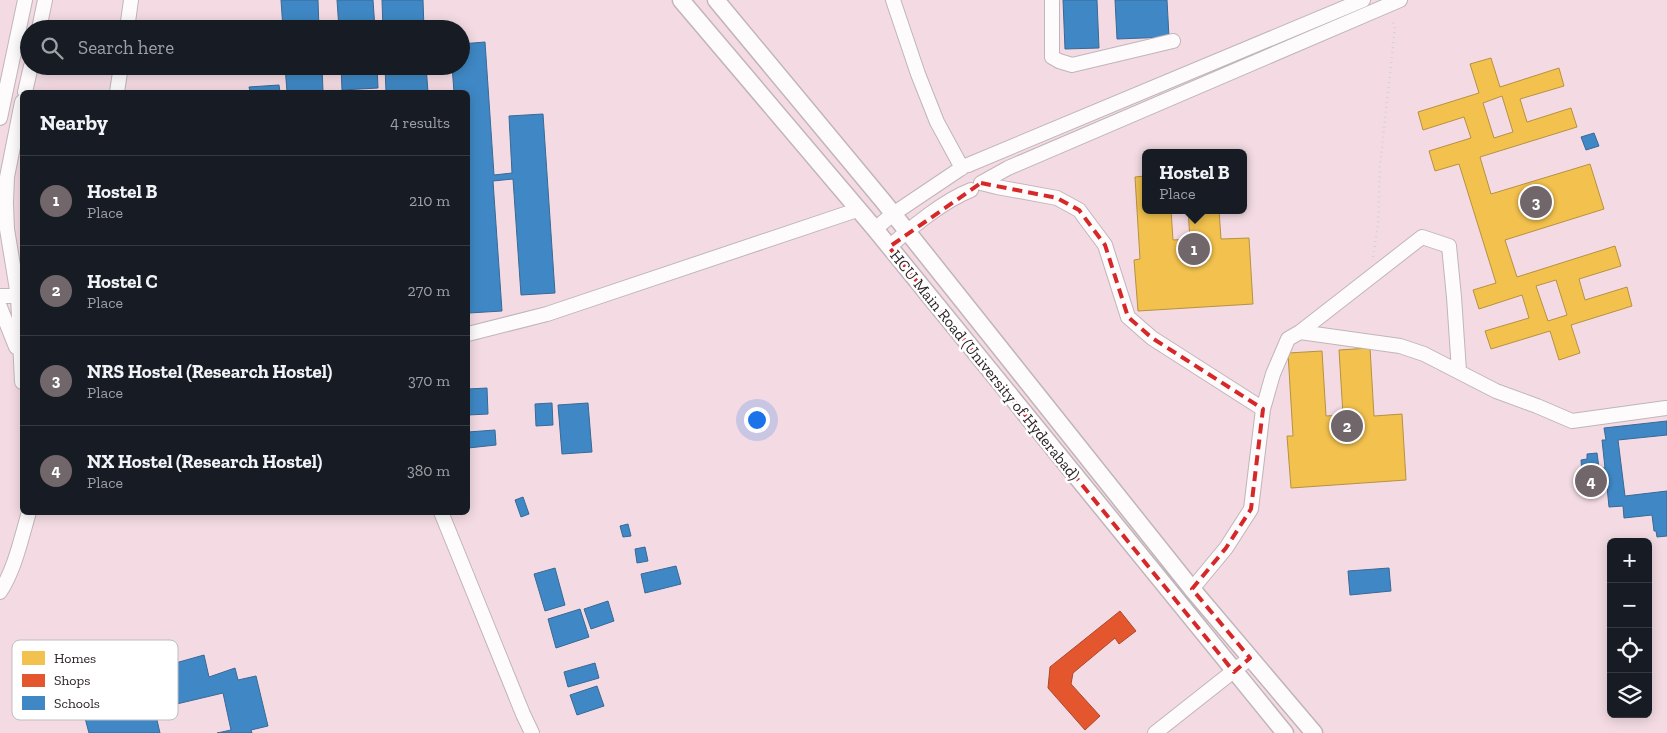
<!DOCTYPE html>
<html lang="en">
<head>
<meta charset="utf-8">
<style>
	body { margin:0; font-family:"Zilla Slab",serif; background:#242831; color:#f1f3f6 }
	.controls { position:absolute; right:15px; bottom:15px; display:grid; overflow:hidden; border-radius:8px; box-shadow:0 2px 12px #0003 }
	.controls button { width:45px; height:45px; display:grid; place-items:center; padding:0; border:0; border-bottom:1px solid #363941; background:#171b24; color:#f1f3f6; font:25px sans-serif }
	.you { position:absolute; left:756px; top:419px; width:18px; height:18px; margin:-12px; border:4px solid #fff; border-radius:50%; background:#1a73e8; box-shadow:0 0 0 8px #1a73e833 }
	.badge { display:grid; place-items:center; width:32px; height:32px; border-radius:50%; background:#71666a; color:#fff; font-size:16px; font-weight:700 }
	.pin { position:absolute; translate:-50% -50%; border:2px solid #fff; box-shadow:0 1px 5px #0006 }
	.popup { position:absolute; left:1142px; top:149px; width:105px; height:65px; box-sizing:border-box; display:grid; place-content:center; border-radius:8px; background:#171b24; filter:drop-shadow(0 1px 4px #0005); font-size:16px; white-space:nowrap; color:#9ea1a6 }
	.popup b { font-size:19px; color:#f1f3f6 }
	.popup::after { content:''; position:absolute; left:50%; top:100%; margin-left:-10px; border:10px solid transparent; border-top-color:#171b24 }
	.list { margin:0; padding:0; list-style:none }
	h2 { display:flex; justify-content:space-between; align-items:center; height:65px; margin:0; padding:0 20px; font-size:21px }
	h2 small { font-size:16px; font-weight:400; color:#9ea1a6 }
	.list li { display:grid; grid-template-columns:32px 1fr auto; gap:15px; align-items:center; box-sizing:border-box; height:90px; padding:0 20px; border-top:1px solid #363941 }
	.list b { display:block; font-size:19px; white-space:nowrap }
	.list p { margin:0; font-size:16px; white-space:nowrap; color:#9ea1a6 }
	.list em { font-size:16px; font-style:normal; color:#9ea1a6 }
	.icon { flex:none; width:28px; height:28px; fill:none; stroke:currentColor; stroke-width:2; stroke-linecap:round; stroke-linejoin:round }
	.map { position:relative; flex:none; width:1667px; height:733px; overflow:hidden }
	.search { position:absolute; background:#171b24; box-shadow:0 2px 12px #0003; left:20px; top:20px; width:450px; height:55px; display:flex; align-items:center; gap:12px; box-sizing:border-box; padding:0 18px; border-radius:28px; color:#9ea1a6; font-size:19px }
	.panel { position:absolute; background:#171b24; box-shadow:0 2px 12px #0003; left:20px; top:90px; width:450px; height:425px; border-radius:8px }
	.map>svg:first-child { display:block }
	.built { fill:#f4dbe3; fill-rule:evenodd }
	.homes { fill:#f2c14e; stroke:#b69142; fill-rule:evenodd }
	.shops { fill:#e4572e; stroke:#ac472b }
	.schools { fill:#3f88c5; stroke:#396995 }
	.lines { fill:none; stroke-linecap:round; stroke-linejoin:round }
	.minor-casing { stroke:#c0b5b9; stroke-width:16 }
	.tertiary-casing { stroke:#c0b5b9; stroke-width:19 }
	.path { stroke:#d4d1d2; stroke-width:2.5; stroke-dasharray:1 4; stroke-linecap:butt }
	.minor { stroke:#fdfbfc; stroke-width:14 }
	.tertiary { stroke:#fdfbfc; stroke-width:16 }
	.marked { fill:none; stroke:#d62828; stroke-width:4; stroke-dasharray:10 6; stroke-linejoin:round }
	.labels { text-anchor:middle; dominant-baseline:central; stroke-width:5; stroke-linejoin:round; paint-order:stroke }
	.street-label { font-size:16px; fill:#2b2225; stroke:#fff }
	.key { fill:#fff; stroke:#bfbdbe; stroke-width:1 }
	.key-label { font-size:14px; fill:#2b2225 }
</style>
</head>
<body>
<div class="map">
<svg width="1667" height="733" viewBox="0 0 1667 733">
	<rect width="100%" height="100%" fill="#f3e5ea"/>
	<!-- built -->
	<path class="built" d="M 0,0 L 1667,0 L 1667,733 L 0,733 ZM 29,29 L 461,29 L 461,66 L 29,66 ZM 22,92 L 468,92 L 468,512 L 22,512 ZM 1145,153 L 1243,153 L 1243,210 L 1145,210 ZM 1611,542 L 1648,542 L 1648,714 L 1611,714 Z"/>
	<!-- homes -->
	<path class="homes" d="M 1491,58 L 1500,87 L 1559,68 L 1564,86 L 1520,99 L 1527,122 L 1571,108 L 1577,127 L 1480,157 L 1491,194 L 1590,164 L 1604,209 L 1505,240 L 1517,277 L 1615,246 L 1621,266 L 1579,279 L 1585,300 L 1627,287 L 1632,306 L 1571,325 L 1580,353 L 1559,360 L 1550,331 L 1491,349 L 1485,331 L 1529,318 L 1522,295 L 1479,309 L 1473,290 L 1496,283 L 1459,164 L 1435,171 L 1429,151 L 1471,138 L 1464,117 L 1423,130 L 1418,112 L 1479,93 L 1470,64 ZM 1502,96 L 1513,132 L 1494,138 L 1483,103 ZM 1556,280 L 1567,315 L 1548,321 L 1536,286 Z
		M 1145,176 L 1145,210 L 1171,210 L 1173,240 L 1190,239 L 1188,210 L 1219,210 L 1221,239 L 1249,238 L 1253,304 L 1138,311 L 1134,260 L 1140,259 L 1135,177 Z
		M 1370,348 L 1374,416 L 1402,414 L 1406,480 L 1291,488 L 1287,436 L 1293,436 L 1288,353 L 1322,351 L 1326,416 L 1343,415 L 1339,350 Z"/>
	<!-- shops -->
	<path class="shops" d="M 1120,611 L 1136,631 L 1119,644 L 1115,638 L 1073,673 L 1071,684 L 1100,716 L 1085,730 L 1048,688 L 1050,667 Z"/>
	<!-- schools -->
	<path class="schools" d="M 281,0 L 318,0 L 319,29 L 283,29 Z
		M 337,0 L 373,0 L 375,29 L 339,29 Z
		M 382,0 L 423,0 L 424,29 L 383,29 Z
		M 1063,0 L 1097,0 L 1099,48 L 1065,49 Z
		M 1115,0 L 1167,0 L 1169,37 L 1117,39 Z
		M 485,42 L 494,175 L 512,173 L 509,116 L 543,114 L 555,293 L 521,295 L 513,179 L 493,181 L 502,311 L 469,313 L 468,294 L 468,92 L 454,92 L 452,66 L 461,66 L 461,44 Z
		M 285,66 L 322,66 L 323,91 L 287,92 Z
		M 341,66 L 377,66 L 378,88 L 342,90 Z
		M 385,66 L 426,66 L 428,92 L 386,92 Z
		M 279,85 L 280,92 L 250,92 L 249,87 Z
		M 1594,133 L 1599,146 L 1586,150 L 1581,137 Z
		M 487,388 L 488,414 L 468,415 L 468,389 Z
		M 552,403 L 553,425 L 536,426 L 535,404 Z
		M 588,403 L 592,452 L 562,454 L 558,405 Z
		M 1667,421 L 1667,435 L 1618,440 L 1625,496 L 1667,491 L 1667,536 L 1657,537 L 1656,531 L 1654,531 L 1652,515 L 1624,518 L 1623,506 L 1609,507 L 1606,477 L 1599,478 L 1601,489 L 1591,490 L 1590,485 L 1583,485 L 1581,460 L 1587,459 L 1587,454 L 1597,453 L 1599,468 L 1605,468 L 1602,440 L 1606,440 L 1604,428 Z
		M 495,430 L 496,445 L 468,448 L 468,432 Z
		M 523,497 L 529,514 L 521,517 L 515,500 Z
		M 628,524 L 631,536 L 623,537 L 620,526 Z
		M 645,547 L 648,561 L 637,563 L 635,549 Z
		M 676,566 L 681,584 L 645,593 L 641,574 Z
		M 555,568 L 565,605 L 545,611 L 534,574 Z
		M 1389,568 L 1391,591 L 1350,595 L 1348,571 Z
		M 608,601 L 614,621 L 591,629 L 584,609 Z
		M 580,609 L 589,637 L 556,648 L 548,619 Z
		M 204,655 L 209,677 L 235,668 L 238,680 L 256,676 L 268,726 L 251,730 L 252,733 L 217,733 L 231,730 L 223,693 L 164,707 L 162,695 L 146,699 L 143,703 L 144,709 L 154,707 L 160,733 L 89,733 L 82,707 L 129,694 L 131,701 L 138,699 L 140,693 L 158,688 L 154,669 Z
		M 595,663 L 599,678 L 568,687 L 564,672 Z
		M 597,686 L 604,706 L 577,715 L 570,695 Z"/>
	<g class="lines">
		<defs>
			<path id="minor" d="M 893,0 L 918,74 L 937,122 L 962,168
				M 1052,0 L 1052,57 L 1059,61 L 1072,65 L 1173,41
				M 39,29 L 45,0
				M 127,29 L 131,0
				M 25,92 L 31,66
				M 117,92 L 121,66
				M 22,102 L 7,177 L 6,203 L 7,229 L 18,296 L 22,382
				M 0,118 L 25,0
				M 968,165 L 1363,0
				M 981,183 L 1008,168 L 1400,0
				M 981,183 L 997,187 L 1057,198 L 1079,210 L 1105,245 L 1128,317 L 1152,338 L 1263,409
				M 875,229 L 893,214 L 960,169
				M 889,247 C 910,228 945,200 971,190
				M 0,296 L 22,296
				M 0,307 L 16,347
				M 468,334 L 547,314 L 857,210
				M 1459,371 L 1454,297 L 1449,246 L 1422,237 L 1300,332 L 1400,346 L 1424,354 L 1496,391 L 1537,406 L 1572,421 L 1666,408
				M 441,512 L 523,714 L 532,733
				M 1192,589 L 1226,548 L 1251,509 L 1263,409 L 1273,374 L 1288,339 L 1300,332
				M 0,592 C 15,569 21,539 29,512
				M 1155,733 L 1250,658"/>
			<path id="tertiary" d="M 681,0 L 875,229 L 1285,733
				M 716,0 L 883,201 L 1192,589 L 1314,733"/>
		</defs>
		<!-- minor casing -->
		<use href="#minor" class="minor-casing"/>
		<!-- tertiary casing -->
		<use href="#tertiary" class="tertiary-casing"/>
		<!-- path -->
		<path class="path" d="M 1373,257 L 1378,225 L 1380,166 L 1395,27 L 1392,19"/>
		<!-- minor -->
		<use href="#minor" class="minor"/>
		<!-- tertiary -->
		<use href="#tertiary" class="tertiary"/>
	</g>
	<!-- marked area -->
	<path class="marked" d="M 981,183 L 1057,198 L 1079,210 L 1105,245 L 1128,317 L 1152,338 L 1263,409 L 1251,509 L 1226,548 L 1192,589 L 1250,658 L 1234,672 L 889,247 Z"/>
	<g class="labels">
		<!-- street labels -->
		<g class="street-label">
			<text transform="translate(985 365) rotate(51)">HCU Main Road (University of Hyderabad)</text>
		</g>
	</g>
	<!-- legend -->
	<rect x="12" y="640" width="166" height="80" rx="8" class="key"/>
	<rect x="22" y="651" width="23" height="14" fill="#f2c14e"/>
	<rect x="22" y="674" width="23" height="13" fill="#e4572e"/>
	<rect x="22" y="696" width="23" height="14" fill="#3f88c5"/>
	<g class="key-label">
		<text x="54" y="663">Homes</text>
		<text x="54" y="685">Shops</text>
		<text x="54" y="708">Schools</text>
	</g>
</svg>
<div class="controls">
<button>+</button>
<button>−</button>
<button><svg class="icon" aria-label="locate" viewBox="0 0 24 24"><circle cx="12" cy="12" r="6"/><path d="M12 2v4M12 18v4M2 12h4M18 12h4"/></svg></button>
<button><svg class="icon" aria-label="layers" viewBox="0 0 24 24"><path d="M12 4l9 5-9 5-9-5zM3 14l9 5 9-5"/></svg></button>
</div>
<div class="you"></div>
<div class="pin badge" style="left:1194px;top:249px">1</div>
<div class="popup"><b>Hostel B</b>Place</div>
<div class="pin badge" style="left:1347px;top:426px">2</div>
<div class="pin badge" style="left:1536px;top:202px">3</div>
<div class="pin badge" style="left:1591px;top:481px">4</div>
<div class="search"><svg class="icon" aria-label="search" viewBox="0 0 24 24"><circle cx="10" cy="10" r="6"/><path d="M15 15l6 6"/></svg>Search here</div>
<section class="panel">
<h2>Nearby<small>4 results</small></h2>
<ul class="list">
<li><span class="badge">1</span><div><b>Hostel B</b><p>Place</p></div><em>210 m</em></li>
<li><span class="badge">2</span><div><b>Hostel C</b><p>Place</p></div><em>270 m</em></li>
<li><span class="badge">3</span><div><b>NRS Hostel (Research Hostel)</b><p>Place</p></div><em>370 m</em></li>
<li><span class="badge">4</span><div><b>NX Hostel (Research Hostel)</b><p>Place</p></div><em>380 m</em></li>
</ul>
</section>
</div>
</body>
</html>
